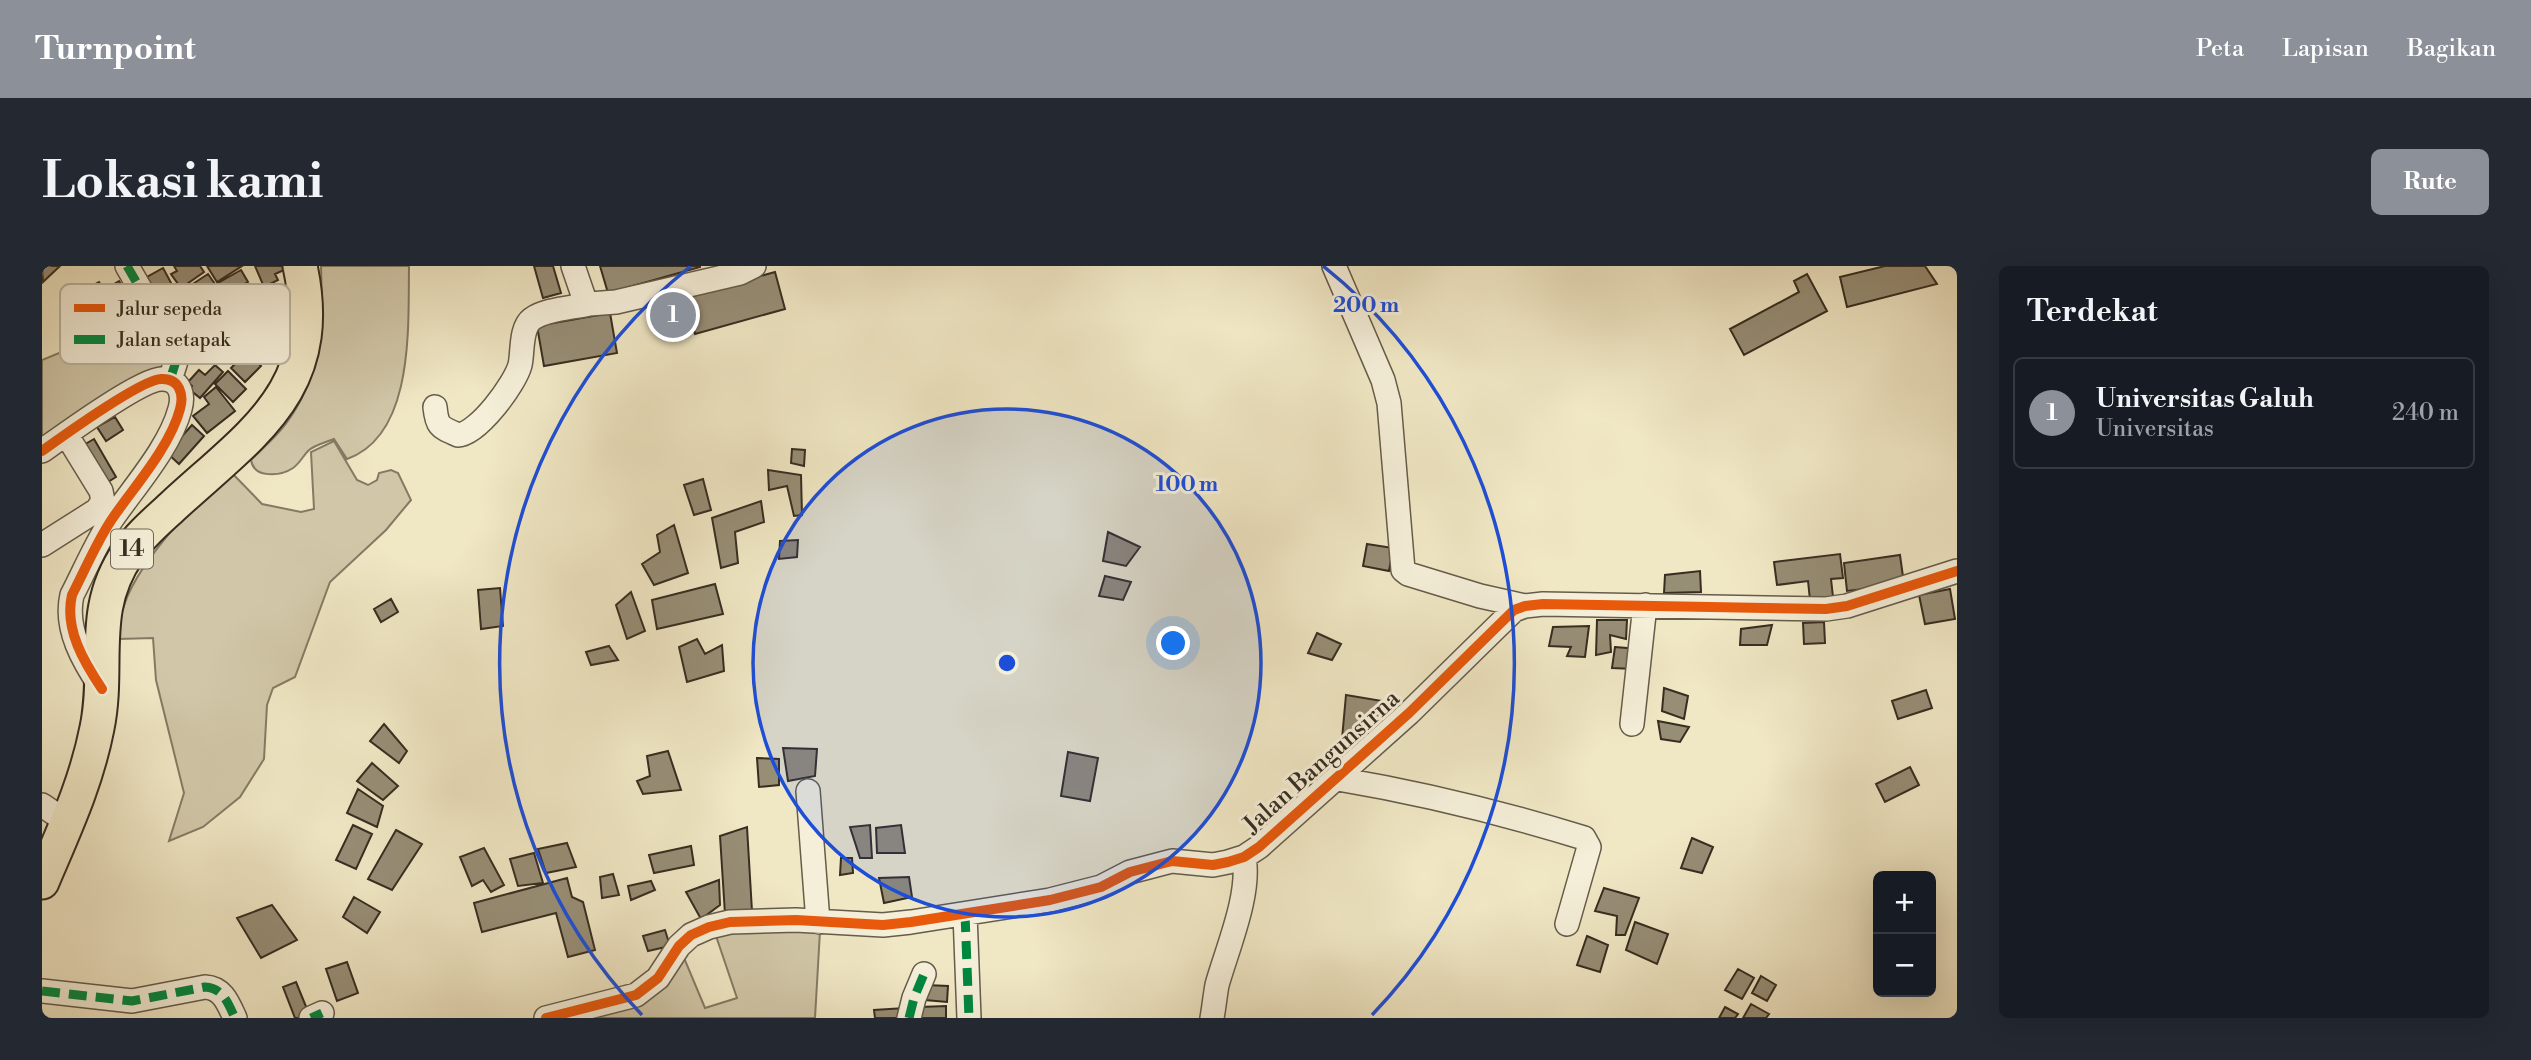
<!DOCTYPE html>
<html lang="id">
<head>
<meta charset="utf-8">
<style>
	body { margin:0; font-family:"Libre Bodoni",serif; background:#242831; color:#f1f3f6 }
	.controls { position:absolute; right:21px; bottom:21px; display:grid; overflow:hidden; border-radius:10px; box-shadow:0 7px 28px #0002 }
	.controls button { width:63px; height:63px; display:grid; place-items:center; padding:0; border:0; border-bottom:2px solid #363941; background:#171b24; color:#f1f3f6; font:35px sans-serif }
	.you { position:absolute; left:1132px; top:378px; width:24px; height:24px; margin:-18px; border:5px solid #fff; border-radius:50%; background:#1a73e8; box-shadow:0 0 0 10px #1a73e833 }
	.badge { display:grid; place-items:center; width:46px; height:46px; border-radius:50%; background:#8c9099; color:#fff; font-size:23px; font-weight:700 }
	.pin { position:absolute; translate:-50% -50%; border:4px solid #fff; box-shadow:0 2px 7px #0006 }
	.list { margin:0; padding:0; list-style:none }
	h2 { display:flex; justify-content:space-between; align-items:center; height:91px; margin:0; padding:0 28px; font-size:30px }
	h2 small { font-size:23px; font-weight:400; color:#9ea1a6 }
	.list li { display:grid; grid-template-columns:46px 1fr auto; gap:21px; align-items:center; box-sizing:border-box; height:112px; margin:0 14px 14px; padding:0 14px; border:2px solid #363941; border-radius:10px }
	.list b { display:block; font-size:26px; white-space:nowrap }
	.list p { margin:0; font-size:23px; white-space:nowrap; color:#9ea1a6 }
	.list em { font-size:23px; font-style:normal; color:#9ea1a6 }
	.map { position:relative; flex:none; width:1915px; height:752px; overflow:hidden; border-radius:10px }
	header { display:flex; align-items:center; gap:42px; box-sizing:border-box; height:98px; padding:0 35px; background:#8c9099; color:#fff }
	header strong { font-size:33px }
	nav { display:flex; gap:38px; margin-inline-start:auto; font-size:24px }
	.intro { display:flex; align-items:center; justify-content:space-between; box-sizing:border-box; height:168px; padding:0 42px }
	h1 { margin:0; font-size:49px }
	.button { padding:18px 32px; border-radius:10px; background:#8c9099; color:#fff; font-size:24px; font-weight:700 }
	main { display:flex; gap:42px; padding:0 42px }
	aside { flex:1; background:#171b24; border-radius:10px; box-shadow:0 7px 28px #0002 }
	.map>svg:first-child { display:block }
	.green { fill:#d1c7a8; stroke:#847a64; stroke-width:2 }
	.building { fill:#978e76; stroke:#372d21; stroke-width:2 }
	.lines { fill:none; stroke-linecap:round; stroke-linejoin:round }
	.minor-casing { stroke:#655c4a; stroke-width:26 }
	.highway-casing { stroke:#372d21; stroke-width:37 }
	.minor { stroke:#f5efd9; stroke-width:23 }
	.highway { stroke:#f0e7c4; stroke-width:33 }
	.quiet { stroke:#00873e; stroke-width:9; stroke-dasharray:18 9; stroke-linecap:butt }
	.cycleway-casing { stroke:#f5efd9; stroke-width:15 }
	.cycleway { stroke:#e8590c; stroke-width:10 }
	.ring { fill:none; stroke:#1d4ed8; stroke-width:3.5 }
	.labels { text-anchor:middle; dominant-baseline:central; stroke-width:6; stroke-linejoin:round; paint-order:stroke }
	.shield { fill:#f5efd9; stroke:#706758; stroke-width:2 }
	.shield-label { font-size:23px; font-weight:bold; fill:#372d21 }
	.street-label { font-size:24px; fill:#372d21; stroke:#f5efd9 }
	.key { fill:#f5efd9; stroke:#bcb5a2; stroke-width:2 }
	.key-label { font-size:19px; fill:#372d21 }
	.centre { fill:#1d4ed8; stroke:#f5efd9; stroke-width:3.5 }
	.ring-label { font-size:21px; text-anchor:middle; font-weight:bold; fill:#1d4ed8; stroke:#f5efd9; stroke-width:6; stroke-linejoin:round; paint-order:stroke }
</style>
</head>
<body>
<header>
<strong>Turnpoint</strong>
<nav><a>Peta</a><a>Lapisan</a><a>Bagikan</a></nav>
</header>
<div class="intro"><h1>Lokasi kami</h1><a class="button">Rute</a></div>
<main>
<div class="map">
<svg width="1915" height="752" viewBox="0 0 1915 752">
	<rect width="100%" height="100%" fill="#f0e7c4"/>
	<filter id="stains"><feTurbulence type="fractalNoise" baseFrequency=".00286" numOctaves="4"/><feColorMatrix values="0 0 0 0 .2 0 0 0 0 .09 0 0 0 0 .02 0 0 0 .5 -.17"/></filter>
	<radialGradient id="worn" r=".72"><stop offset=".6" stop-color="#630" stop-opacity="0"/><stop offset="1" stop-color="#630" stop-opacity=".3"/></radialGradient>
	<!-- green -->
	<path class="green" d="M 279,0 L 367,0 C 366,59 373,169 305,193 L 292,173 C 285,176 272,179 266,185 C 261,190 258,197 251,202 C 239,210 212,213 209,194 C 220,183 233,172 243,159 C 281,108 281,61 279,0 Z
		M 104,42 L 129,86 L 126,97 L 0,175 L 0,94 L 51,73 Z
		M 292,175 L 315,214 L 326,219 L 335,214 L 337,207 L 349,204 L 356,207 L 369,234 L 344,264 L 288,316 L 253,411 L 231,422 L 225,439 L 222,493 L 198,531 L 161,561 L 127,575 L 142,527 L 114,414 L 111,372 L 77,373 C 78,365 78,355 80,346 C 91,301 153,235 189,206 L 220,238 L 259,246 L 272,243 L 269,186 Z
		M 778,665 L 773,752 L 529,752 L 595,739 L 640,687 L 663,742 L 695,732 L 673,667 Z"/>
	<!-- building -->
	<path class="building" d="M 0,0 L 18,0 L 1,16 Z
		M 132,0 L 158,0 L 162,6 L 139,22 L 129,8 L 135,5 Z
		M 165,0 L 200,0 L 175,16 Z
		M 213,0 L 240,0 L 242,4 L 233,8 L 236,14 L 222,21 Z
		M 492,0 L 511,0 L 519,27 L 501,32 Z
		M 558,0 L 658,0 L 658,1 L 566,27 Z
		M 1843,0 L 1883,0 L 1895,18 L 1805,41 L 1798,11 Z
		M 121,2 L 134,26 L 110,40 L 96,16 Z
		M 199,4 L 206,16 L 183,29 L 176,17 Z
		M 733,6 L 743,43 L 653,68 L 643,31 Z
		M 166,8 L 175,21 L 149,38 L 140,25 Z
		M 1765,8 L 1785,45 L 1702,89 L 1688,63 L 1757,26 L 1752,15 Z
		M 77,15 L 86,30 L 49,52 L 35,28 L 57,16 L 62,24 Z
		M 568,47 L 575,87 L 502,100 L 495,60 Z
		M 205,86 L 219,100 L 203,116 L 189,102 Z
		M 173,99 L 181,106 L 158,132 L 147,123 L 150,120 L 146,116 L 157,104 L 163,109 Z
		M 186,105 L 204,123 L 191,136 L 173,118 Z
		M 174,121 L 193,145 L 165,167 L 151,150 L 167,138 L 162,131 Z
		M 73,151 L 81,164 L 64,175 L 55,161 Z
		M 150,159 L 162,170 L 137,198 L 125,187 Z
		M 52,173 L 74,211 L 61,219 L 38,181 Z
		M 750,183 L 763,184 L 762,200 L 749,197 Z
		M 726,204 L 759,209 L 760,249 L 752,250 L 745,220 L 727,224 Z
		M 661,213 L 669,244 L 652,249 L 642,219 Z
		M 719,235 L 722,256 L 693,266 L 696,297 L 679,302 L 670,252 Z
		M 632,259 L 646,307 L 612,319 L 600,298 L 618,286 L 615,269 Z
		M 1066,266 L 1098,281 L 1084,300 L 1061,295 Z
		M 756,274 L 755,291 L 737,293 L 738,275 Z
		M 1325,278 L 1351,282 L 1347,305 L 1321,300 Z
		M 1798,288 L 1801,312 L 1789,313 L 1791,331 L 1768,334 L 1766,315 L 1735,319 L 1732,296 Z
		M 1858,289 L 1862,318 L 1805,325 L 1802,297 Z
		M 1658,305 L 1659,326 L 1622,327 L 1623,309 Z
		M 1063,310 L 1089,316 L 1081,334 L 1057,330 Z
		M 673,318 L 681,348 L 615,363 L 610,334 Z
		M 458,322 L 461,360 L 439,363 L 436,324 Z
		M 1908,323 L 1913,353 L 1883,358 L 1877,329 Z
		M 589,326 L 603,365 L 585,373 L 574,339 Z
		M 349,333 L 356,346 L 339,356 L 332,343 Z
		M 1555,354 L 1585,354 L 1584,373 L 1568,369 L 1569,386 L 1554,389 Z
		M 1782,356 L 1783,377 L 1762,378 L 1761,357 Z
		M 1730,359 L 1725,379 L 1698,379 L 1699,363 Z
		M 1547,360 L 1543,391 L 1525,390 L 1529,381 L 1507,380 L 1511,361 Z
		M 1275,367 L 1299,378 L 1290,394 L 1266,387 Z
		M 655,373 L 663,388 L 680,379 L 682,405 L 645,416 L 637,381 Z
		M 567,380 L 576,394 L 549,399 L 544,386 Z
		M 1573,381 L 1596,383 L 1592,403 L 1570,402 Z
		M 1622,422 L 1646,430 L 1642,453 L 1620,445 Z
		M 1884,424 L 1890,442 L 1856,453 L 1850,435 Z
		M 1304,429 L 1346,436 L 1333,469 L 1300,473 Z
		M 1616,455 L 1647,461 L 1638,476 L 1619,473 Z
		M 342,458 L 365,485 L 357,497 L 328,475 Z
		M 741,482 L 775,483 L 773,510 L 746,515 Z
		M 626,485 L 639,524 L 601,528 L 595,515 L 608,510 L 605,490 Z
		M 1026,486 L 1056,492 L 1048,535 L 1019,530 Z
		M 715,492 L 737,493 L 737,519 L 717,521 Z
		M 330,497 L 356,520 L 341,534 L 315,515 Z
		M 1868,501 L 1877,519 L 1843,536 L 1834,518 Z
		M 316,523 L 341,540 L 335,561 L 305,547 Z
		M 311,559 L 330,568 L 314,603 L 294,594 Z
		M 828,559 L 830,592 L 818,592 L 808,561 Z
		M 859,559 L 863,587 L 835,587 L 834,562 Z
		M 705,561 L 710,645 L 683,648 L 678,570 Z
		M 354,564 L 380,578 L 350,624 L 326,613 Z
		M 1650,572 L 1671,581 L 1660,607 L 1639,602 Z
		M 525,577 L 534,601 L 504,607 L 496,583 Z
		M 649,580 L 652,599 L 612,607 L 607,589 Z
		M 442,582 L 462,619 L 449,626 L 441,614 L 430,620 L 418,591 Z
		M 492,587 L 501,617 L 476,620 L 468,593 Z
		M 799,592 L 810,592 L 811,607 L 798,609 Z
		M 571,608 L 577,629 L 560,632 L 558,611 Z
		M 867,611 L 870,631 L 842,637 L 837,612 Z
		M 525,612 L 530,631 L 541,636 L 553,684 L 526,691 L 514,647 L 440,666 L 432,637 Z
		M 677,614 L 678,639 L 659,653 L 644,626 Z
		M 609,615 L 613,624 L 589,634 L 586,620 Z
		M 1562,622 L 1597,632 L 1583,669 L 1574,669 L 1575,650 L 1553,645 Z
		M 312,631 L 338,646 L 325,667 L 301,651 Z
		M 230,639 L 255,674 L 219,692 L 195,652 Z
		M 1593,656 L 1626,668 L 1615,698 L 1584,684 Z
		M 623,664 L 628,680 L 606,685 L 601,670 Z
		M 1545,670 L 1566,679 L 1558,706 L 1535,699 Z
		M 305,696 L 316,727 L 295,735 L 284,703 Z
		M 1696,703 L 1712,712 L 1700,733 L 1683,724 Z
		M 1719,710 L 1734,719 L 1725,735 L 1710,727 Z
		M 254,716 L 267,748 L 257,752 L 253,752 L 241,721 Z
		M 884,719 L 906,720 L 905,736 L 883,734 Z
		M 1709,738 L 1727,748 L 1724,752 L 1701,752 Z
		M 904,740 L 904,752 L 878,752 L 878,741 Z
		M 1683,741 L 1696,748 L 1693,752 L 1677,752 Z
		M 863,742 L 864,752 L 833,752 L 832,744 Z"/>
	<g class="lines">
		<defs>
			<path id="minor" d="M 85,0 L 133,83 L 135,92 L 128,114
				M 531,0 L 542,32 L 547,38 L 574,36 L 698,7 L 712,0
				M 1292,0 L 1341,114 L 1347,137 L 1361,304 L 1366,308 L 1438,330 L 1483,340
				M 393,141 C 395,161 398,161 416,169 C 436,168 473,118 478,99 C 481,87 478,62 490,53 C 504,43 530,42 547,38
				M 0,185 C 21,170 98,114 119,113 C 138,112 142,129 138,143 C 128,181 92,221 70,253 C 54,277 43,304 30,329 C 22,363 42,396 60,423
				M 0,279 L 55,244 L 61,235 L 59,225 L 24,168
				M 1590,458 L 1603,339
				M 1296,513 C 1379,527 1461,547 1542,572 L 1547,581 L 1525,658
				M 766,525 L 776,656
				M 0,539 L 25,556
				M 923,648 L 927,752
				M 0,725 L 90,735 L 163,721 C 181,722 186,737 193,752
				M 269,752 L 280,747
				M 504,752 L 594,729 L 616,712 L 637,680 L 649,669 L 667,661 L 688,656 L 754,654 L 841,659 L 869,656 L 1008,634 L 1059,621 L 1088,606 L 1130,595 L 1171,599 L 1186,596 L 1202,591 L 1217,581 L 1367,447 L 1472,344 L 1483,340 L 1501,338 L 1784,343 L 1805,340 L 1915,305
				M 867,752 L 872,732 L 882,708
				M 1170,752 C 1172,741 1173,730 1175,719 C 1185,683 1209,628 1202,591"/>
			<path id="highway" d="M 0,616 C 22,564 44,518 55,462 C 68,399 46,345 86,287 C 98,269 115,255 130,241 C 210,167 285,124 258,0"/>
		</defs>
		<!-- minor casing -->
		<use href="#minor" class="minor-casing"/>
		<!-- highway casing -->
		<use href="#highway" class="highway-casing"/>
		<!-- minor -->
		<use href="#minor" class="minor"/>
		<!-- highway -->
		<use href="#highway" class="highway"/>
		<!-- quiet -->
		<path class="quiet" d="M 85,0 L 133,83 L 135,92 L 128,114
			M 923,648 L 927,752
			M 0,725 L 90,735 L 163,721 C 181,722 186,737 193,752
			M 269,752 L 280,747
			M 867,752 L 872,732 L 882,708"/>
		<defs>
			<path id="cycleway" d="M 0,185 C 21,170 98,114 119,113 C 138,112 142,129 138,143 C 128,181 92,221 70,253 C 54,277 43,304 30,329 C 22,363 42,396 60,423
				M 504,752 L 594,729 L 616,712 L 637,680 L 649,669 L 667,661 L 688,656 L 754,654 L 841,659 L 869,656 L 1008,634 L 1059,621 L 1088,606 L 1130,595 L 1171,599 L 1186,596 L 1202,591 L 1217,581 L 1367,447 L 1472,344 L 1483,340 L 1501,338 L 1784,343 L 1805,340 L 1915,305"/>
		</defs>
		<!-- cycleway casing -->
		<use href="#cycleway" class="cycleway-casing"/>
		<!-- cycleway -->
		<use href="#cycleway" class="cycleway"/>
	</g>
	<!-- distance rings -->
	<circle cx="965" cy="397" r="254" fill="#1d4ed8" fill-opacity=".12"/>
	<g class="ring">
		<circle cx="965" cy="397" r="254"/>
		<path d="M600 749A507 507 0 0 1 649 0M1281 0A507 507 0 0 1 1330 749"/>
	</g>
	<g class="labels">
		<!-- shield labels -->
		<rect class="shield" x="69" y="263.5" width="42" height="39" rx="5"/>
		<g class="shield-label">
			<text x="90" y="283">14</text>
		</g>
		<!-- street labels -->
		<g class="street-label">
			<text transform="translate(1280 496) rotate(-42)">Jalan Bangunsirna</text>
		</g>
	</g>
	<!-- legend -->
	<rect x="18" y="18" width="230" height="80" rx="10" class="key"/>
	<rect x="32" y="38" width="31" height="8" fill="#e8590c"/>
	<rect x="32" y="69" width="31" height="9" fill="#00873e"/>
	<g class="key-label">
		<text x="75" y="49">Jalur sepeda</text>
		<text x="75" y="80">Jalan setapak</text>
	</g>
	<circle cx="965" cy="397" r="10" class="centre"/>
	<g class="ring-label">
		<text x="1324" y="46">200 m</text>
		<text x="1145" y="225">100 m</text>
	</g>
	<rect width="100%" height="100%" filter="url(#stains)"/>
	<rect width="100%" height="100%" fill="url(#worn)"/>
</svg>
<div class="controls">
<button>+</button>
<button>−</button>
</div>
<div class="you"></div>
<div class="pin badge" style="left:631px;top:49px">1</div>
</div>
<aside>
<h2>Terdekat<small></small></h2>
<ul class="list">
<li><span class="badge">1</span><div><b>Universitas Galuh</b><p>Universitas</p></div><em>240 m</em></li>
</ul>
</aside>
</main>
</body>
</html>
